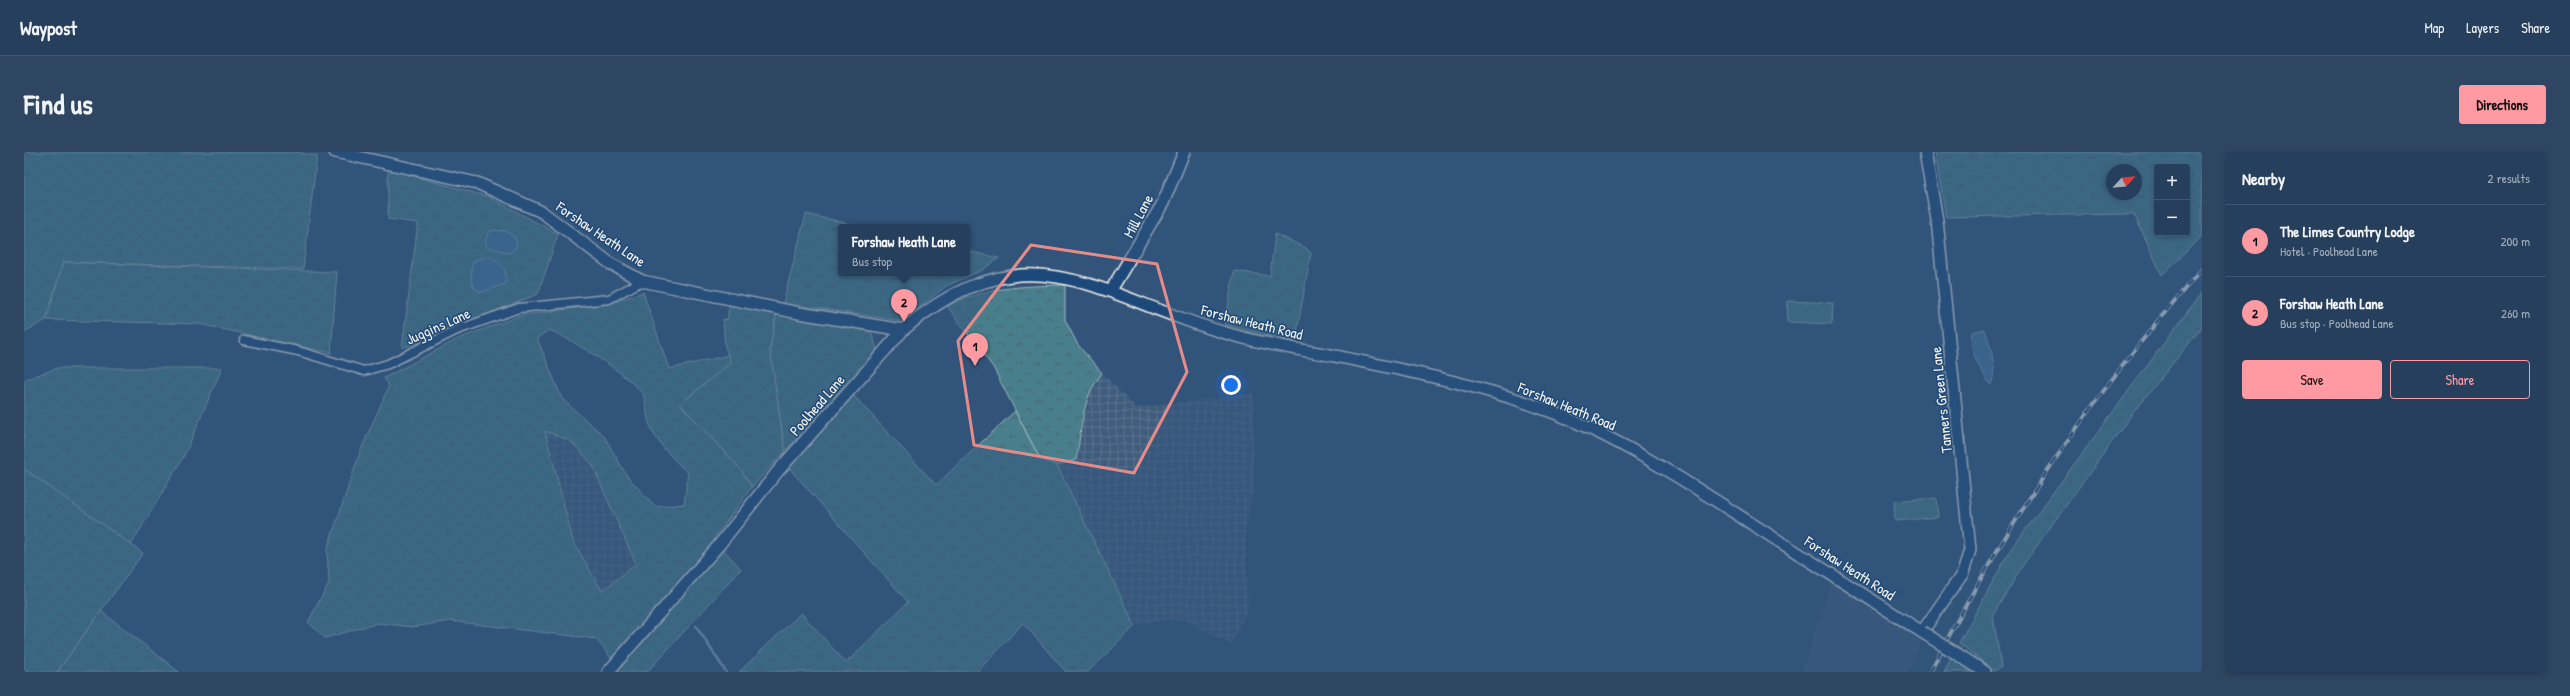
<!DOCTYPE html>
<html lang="en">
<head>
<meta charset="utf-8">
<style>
	body { margin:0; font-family:"Patrick Hand",sans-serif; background:#2e4662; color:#f1f3f6 }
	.controls { position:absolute; right:12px; top:12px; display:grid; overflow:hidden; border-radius:4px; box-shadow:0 2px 6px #0003 }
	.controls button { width:36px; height:36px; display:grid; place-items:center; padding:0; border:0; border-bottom:1px solid #425872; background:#263f5c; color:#f1f3f6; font:20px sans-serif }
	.compass { position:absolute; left:2082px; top:12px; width:36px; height:36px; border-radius:50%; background:#263f5c; box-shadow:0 2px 6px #0003; rotate:64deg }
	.you { position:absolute; left:1207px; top:233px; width:14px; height:14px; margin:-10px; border:3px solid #fff; border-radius:50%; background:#1a73e8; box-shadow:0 0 0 6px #1a73e833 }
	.badge { display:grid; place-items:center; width:26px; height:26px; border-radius:50%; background:#ff9aa2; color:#111; font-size:13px; font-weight:700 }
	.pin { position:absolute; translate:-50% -33px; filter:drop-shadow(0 1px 2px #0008) }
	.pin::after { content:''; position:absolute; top:21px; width:14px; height:12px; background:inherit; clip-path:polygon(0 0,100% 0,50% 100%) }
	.popup { position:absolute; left:814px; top:72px; width:132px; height:52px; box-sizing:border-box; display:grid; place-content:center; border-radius:4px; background:#263f5c; filter:drop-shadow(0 1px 3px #0005); font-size:13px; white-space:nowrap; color:#a4afbb }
	.popup b { font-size:15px; color:#f1f3f6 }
	.popup::after { content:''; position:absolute; left:50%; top:100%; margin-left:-8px; border:8px solid transparent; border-top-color:#263f5c }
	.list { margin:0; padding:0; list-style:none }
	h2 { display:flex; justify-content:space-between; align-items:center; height:52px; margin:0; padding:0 16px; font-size:17px }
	h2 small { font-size:13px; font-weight:400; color:#a4afbb }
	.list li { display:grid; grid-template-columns:26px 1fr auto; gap:12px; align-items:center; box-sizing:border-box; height:72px; padding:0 16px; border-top:1px solid #425872 }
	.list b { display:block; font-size:15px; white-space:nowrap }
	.list p { margin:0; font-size:13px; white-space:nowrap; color:#a4afbb }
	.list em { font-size:13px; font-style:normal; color:#a4afbb }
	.actions { display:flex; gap:8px; padding:12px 16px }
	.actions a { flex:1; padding:9px 0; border:1px solid #ff9aa2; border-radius:4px; text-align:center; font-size:14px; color:#ff9aa2 }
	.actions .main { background:#ff9aa2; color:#111 }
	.map { position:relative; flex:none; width:2178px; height:520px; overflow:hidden; border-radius:4px }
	header { display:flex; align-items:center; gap:24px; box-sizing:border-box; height:56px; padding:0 20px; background:#263f5c; border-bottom:1px solid #425872 }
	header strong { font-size:19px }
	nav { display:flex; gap:22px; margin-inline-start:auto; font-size:14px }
	.intro { display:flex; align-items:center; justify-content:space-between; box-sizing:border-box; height:96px; padding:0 24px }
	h1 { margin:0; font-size:28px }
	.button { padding:10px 18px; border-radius:4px; background:#ff9aa2; color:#111; font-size:14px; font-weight:700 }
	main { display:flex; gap:24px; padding:0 24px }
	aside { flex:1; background:#263f5c; border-radius:4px; box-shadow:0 2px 6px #0003 }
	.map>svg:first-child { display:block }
	.built { fill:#3f5b7c }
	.industrial { fill:url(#industrial-grid) }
	.grass { fill:url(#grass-tufts); stroke:#9eb8ba; fill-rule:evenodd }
	.forest { fill:url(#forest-crowns); stroke:#9eb8ba; fill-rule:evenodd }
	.pitch { fill:#497e8c; stroke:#9eb8ba }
	.water { fill:#4679a3; stroke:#8ca9bf }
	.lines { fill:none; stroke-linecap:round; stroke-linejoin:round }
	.stream { stroke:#8ca9bf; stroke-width:2.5 }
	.street-casing { stroke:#f4f1e8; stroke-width:11 }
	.secondary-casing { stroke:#f4f1e8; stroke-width:14 }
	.street { stroke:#1f4a7a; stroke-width:8 }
	.secondary { stroke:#1f4a7a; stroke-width:11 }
	.rail-casing { stroke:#f4f1e8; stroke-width:4 }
	.rail { stroke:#1f4a7a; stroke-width:2.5; stroke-dasharray:8; stroke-linecap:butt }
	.secondary-bridge-casing { stroke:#f4f1e8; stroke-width:14; stroke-linecap:butt }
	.secondary-bridge { stroke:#1f4a7a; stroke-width:11 }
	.marked { fill:none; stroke:#e58c88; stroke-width:3; stroke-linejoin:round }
	.labels { text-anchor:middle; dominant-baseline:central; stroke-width:3; stroke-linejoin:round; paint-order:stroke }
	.street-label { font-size:15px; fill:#f4f1e8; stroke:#1f4a7a }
</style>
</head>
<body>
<header>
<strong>Waypost</strong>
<nav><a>Map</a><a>Layers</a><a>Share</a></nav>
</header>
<div class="intro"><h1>Find us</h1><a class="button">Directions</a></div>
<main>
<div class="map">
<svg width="2178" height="520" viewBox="0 0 2178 520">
	<defs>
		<pattern id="industrial-grid" width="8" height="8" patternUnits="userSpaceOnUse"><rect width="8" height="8" fill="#3f5b7c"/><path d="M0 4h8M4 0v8" fill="none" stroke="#5b738f"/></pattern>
		<pattern id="grass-tufts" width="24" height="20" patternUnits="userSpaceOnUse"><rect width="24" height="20" fill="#497e8c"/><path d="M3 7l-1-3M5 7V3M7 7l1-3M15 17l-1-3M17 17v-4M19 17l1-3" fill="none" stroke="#49666c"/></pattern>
		<pattern id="forest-crowns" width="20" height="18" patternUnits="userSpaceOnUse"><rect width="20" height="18" fill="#497e8c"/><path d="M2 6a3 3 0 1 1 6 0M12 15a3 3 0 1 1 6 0" fill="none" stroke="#49666c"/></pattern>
	</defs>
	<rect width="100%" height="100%" fill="#32547b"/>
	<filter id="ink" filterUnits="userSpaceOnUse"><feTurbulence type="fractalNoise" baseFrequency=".025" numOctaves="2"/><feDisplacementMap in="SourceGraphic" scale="8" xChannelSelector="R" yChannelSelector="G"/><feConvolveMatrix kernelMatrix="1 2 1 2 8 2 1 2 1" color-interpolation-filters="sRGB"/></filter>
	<g filter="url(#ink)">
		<!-- built -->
		<path class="built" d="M 1808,426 L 1898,489 L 1885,520 L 1778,520 Z"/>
		<!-- industrial -->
		<path class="industrial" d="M 1078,221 L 1112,256 L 1230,241 L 1229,339 L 1222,376 L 1224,458 L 1207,493 L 1162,468 L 1137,468 L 1111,474 L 1033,313 L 1052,308 L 1058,263 L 1066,237 Z
			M 521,279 L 547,289 L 568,312 L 613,412 L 578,439 L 549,389 Z"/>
		<!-- grass -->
		<path class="grass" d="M 1911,0 L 2178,0 L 2178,84 L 2138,123 L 2110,62 L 1922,65 ZM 2133,15 L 2163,15 L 2163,81 L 2133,81 ZM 2088,18 L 2112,18 L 2112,42 L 2088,42 Z
			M 364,17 L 465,45 L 534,82 L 514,142 L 378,196 L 394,71 L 364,67 Z
			M 782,62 L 840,75 L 817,75 L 817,121 L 943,121 L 943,99 L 975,106 L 958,118 L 922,134 L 878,169 L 759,151 Z
			M 1251,82 L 1282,96 L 1287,101 L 1271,190 L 1201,173 L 1210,119 L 1246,124 Z
			M 39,110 L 313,120 L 307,201 L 175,172 L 22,168 Z
			M 706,151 L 753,159 L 746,197 L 761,299 L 728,335 L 717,318 L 656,252 L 706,211 L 701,194 L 699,167 L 703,168 Z
			M 33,216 L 198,216 L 160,304 L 107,393 L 0,317 L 0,228 Z
			M 829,243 L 912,333 L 991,259 L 1016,307 L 1033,313 L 1111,474 L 1064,520 L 1042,520 L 999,471 L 953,520 L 715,520 L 777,461 L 822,511 L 884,450 L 765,316 Z
			M 77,459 L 155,520 L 33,520 Z
			M 1927,506 L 1948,520 L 1920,520 Z"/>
		<!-- forest -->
		<path class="forest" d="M 0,0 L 271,0 L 293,4 L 279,117 L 39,110 L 22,168 L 0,180 Z
			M 1041,133 L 1041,168 L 1054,193 L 1078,221 C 1056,250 1059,273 1052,308 L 1033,313 L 1016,307 L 969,215 L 923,154 C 961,135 999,134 1041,133 Z
			M 619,140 L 645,217 L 705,203 L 706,211 L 656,252 L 717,318 L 728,335 L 690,387 L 717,417 L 623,520 L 592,520 L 587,506 L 572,487 L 426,469 L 389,475 L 354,471 L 301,486 L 284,470 L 305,431 L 303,398 L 336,300 L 365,234 L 360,226 L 436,186 L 498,163 L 585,152 ZM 525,178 C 545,185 606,224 618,241 C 623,248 622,262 625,271 C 632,291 649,307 664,321 L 660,352 L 631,355 L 603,324 L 580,284 L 538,247 L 513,186 ZM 521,279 L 547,289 L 568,312 L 612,412 L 578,439 L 549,389 Z
			M 2178,140 L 2178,175 L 2108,262 L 1999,413 L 1969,463 L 1977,515 L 1970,519 L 1935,491 L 1985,400 Z
			M 753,159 L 846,177 L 854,200 L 761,299 L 746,197 Z
			M 0,317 L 119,401 L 33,520 L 0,520 Z"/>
		<!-- pitch -->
		<path class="pitch" d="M 1764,149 L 1809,151 L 1808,172 L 1763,170 Z
			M 1912,346 L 1914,365 L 1871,369 L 1870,349 Z"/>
		<!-- water -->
		<path class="water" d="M 469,78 L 481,79 L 491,85 L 493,94 L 486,101 L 463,95 L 461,89 L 465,80 Z
			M 465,104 C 479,112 482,116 482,132 L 457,140 L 451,137 L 447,129 L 448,112 L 452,108 Z
			M 1961,177 C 1966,196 1974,214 1967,233 C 1956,219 1945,199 1948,180 Z"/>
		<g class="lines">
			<!-- stream -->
			<path class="stream" d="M 672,474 L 702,520"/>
			<defs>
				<path id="street" d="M 220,188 L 274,199 L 340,219 L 364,212 L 433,178 L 495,156 L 585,147 L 618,129"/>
				<path id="secondary" d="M 311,0 L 453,31 L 518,60 L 587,112 L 618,129 L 775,161 L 879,178
					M 1087,138 L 1139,51 L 1160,0
					M 1933,502 L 1961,520
					M 584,520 L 695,393 L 754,319 L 879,178 C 1007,69 1079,149 1212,184 C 1245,193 1278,198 1311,204 C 1385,219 1462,234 1533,262 C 1602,290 1666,332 1728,372 C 1785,408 1842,444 1898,480 L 1939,421 L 1946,398 L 1913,68 L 1901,0"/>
			</defs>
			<!-- street casing -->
			<use href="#street" class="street-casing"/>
			<!-- secondary casing -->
			<use href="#secondary" class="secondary-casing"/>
			<!-- street -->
			<use href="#street" class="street"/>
			<!-- secondary -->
			<use href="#secondary" class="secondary"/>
			<defs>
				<path id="rail" d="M 1906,520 C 1980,376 2070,239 2178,117"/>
			</defs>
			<!-- rail casing -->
			<use href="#rail" class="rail-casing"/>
			<!-- rail -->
			<use href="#rail" class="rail"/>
			<defs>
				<path id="secondary-bridge" d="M 1898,480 L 1933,502"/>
			</defs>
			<!-- secondary-bridge casing -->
			<use href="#secondary-bridge" class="secondary-bridge-casing"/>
			<!-- secondary-bridge -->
			<use href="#secondary-bridge" class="secondary-bridge"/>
		</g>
	</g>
	<!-- marked area -->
	<path d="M0 0H2178V520H0ZM 1007,93 L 1133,112 L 1163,220 L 1110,321 L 950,293 L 934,189 Z" fill="#32547b" fill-opacity=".55" fill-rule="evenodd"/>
	<path class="marked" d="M 1007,93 L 1133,112 L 1163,220 L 1110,321 L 950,293 L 934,189 Z"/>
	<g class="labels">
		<!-- street labels -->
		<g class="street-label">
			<text transform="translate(1114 64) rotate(-62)">Mill Lane</text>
			<text transform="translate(577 82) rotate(34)">Forshaw Heath Lane</text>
			<text transform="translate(1228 170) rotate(14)">Forshaw Heath Road</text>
			<text transform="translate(414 174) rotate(-24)">Juggins Lane</text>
			<text transform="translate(1917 248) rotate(-96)">Tanners Green Lane</text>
			<text transform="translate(793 253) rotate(-49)">Poolhead Lane</text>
			<text transform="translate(1543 254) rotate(22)">Forshaw Heath Road</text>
			<text transform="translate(1826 416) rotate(33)">Forshaw Heath Road</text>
		</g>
	</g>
</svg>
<div class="controls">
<button>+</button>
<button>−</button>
</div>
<svg class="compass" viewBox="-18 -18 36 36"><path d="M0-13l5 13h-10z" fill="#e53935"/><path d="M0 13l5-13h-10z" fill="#a4afbb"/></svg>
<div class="you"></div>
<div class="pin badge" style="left:951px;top:214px">1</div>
<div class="pin badge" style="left:880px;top:170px">2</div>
<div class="popup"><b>Forshaw Heath Lane</b>Bus stop</div>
</div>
<aside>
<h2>Nearby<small>2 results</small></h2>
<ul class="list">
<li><span class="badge">1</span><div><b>The Limes Country Lodge</b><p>Hotel · Poolhead Lane</p></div><em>200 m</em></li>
<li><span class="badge">2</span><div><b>Forshaw Heath Lane</b><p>Bus stop · Poolhead Lane</p></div><em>260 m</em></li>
</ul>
<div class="actions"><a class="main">Save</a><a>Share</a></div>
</aside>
</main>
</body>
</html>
